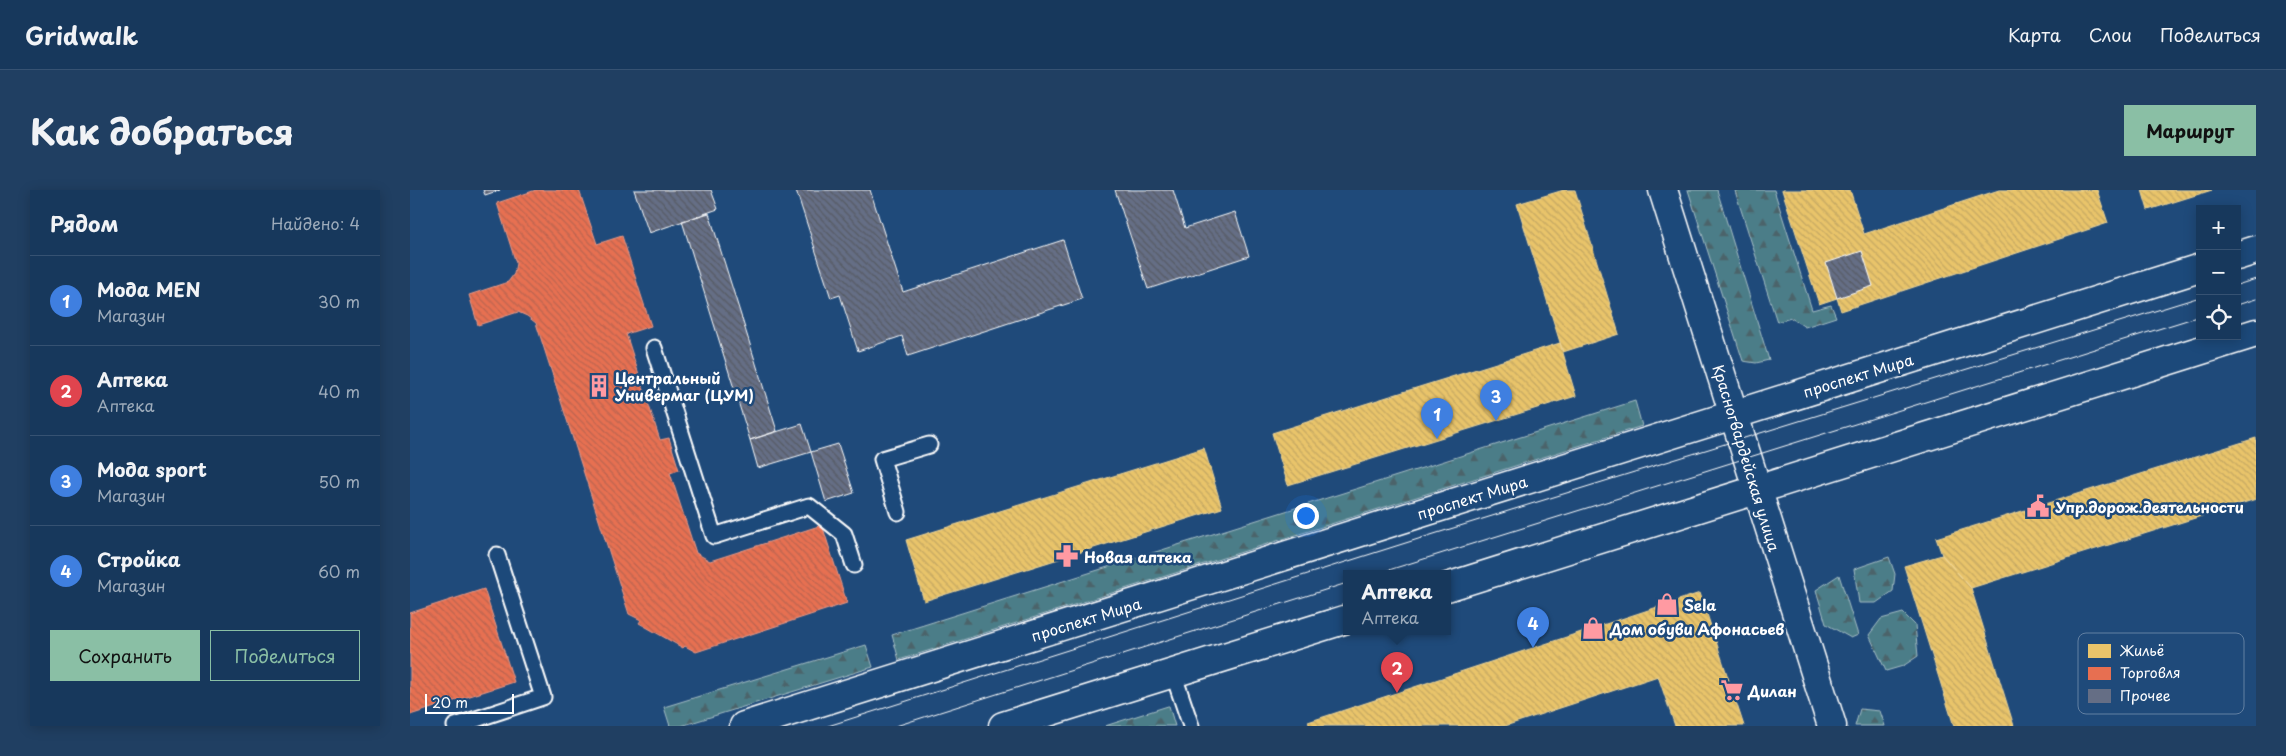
<!DOCTYPE html>
<html lang="ru">
<head>
<meta charset="utf-8">
<style>
	body { margin:0; font-family:"Playpen Sans",sans-serif; background:#203f62; color:#f1f3f6 }
	.controls { position:absolute; right:15px; top:15px; display:grid; overflow:hidden; border-radius:0px; box-shadow:0 2px 12px #0003 }
	.controls button { width:45px; height:45px; display:grid; place-items:center; padding:0; border:0; border-bottom:1px solid #365272; background:#17385c; color:#f1f3f6; font:25px sans-serif }
	.scale { position:absolute; left:15px; bottom:12px; width:89px; box-sizing:border-box; padding-left:5px; border:2px solid #fff; border-top:0; font-size:14px; line-height:18px; white-space:nowrap; color:#fff; -webkit-text-stroke:4px #1f4a7a; paint-order:stroke }
	.you { position:absolute; left:895px; top:325px; width:18px; height:18px; margin:-12px; border:4px solid #fff; border-radius:50%; background:#1a73e8; box-shadow:0 0 0 8px #1a73e833 }
	.badge { display:grid; place-items:center; width:32px; height:32px; border-radius:50%; background:#8abfa5; color:#fff; font-size:16px; font-weight:700 }
	.pin { position:absolute; translate:-50% -41px; filter:drop-shadow(0 1px 2px #0008) }
	.pin::after { content:''; position:absolute; top:26px; width:18px; height:15px; background:inherit; clip-path:polygon(0 0,100% 0,50% 100%) }
	.popup { position:absolute; left:933px; top:380px; width:108px; height:65px; box-sizing:border-box; display:grid; place-content:center; border-radius:0px; background:#17385c; filter:drop-shadow(0 1px 4px #0005); font-size:16px; white-space:nowrap; color:#9eacbb }
	.popup b { font-size:19px; color:#f1f3f6 }
	.popup::after { content:''; position:absolute; left:50%; top:100%; margin-left:-10px; border:10px solid transparent; border-top-color:#17385c }
	.list { margin:0; padding:0; list-style:none }
	h2 { display:flex; justify-content:space-between; align-items:center; height:65px; margin:0; padding:0 20px; font-size:21px }
	h2 small { font-size:16px; font-weight:400; color:#9eacbb }
	.list li { display:grid; grid-template-columns:32px 1fr auto; gap:15px; align-items:center; box-sizing:border-box; height:90px; padding:0 20px; border-top:1px solid #365272 }
	.list b { display:block; font-size:19px; white-space:nowrap }
	.list p { margin:0; font-size:16px; white-space:nowrap; color:#9eacbb }
	.list em { font-size:16px; font-style:normal; color:#9eacbb }
	.actions { display:flex; gap:10px; padding:15px 20px }
	.actions a { flex:1; padding:11px 0; border:1px solid #8abfa5; border-radius:0px; text-align:center; font-size:18px; color:#8abfa5 }
	.actions .main { background:#8abfa5; color:#111 }
	.icon { flex:none; width:28px; height:28px; fill:none; stroke:currentColor; stroke-width:2; stroke-linecap:round; stroke-linejoin:round }
	.map { position:relative; flex:none; width:1846px; height:536px; overflow:hidden; border-radius:0px }
	header { display:flex; align-items:center; gap:30px; box-sizing:border-box; height:70px; padding:0 25px; background:#17385c; border-bottom:1px solid #365272 }
	header strong { font-size:24px }
	nav { display:flex; gap:28px; margin-inline-start:auto; font-size:18px }
	.intro { display:flex; align-items:center; justify-content:space-between; box-sizing:border-box; height:120px; padding:0 30px }
	h1 { margin:0; font-size:35px }
	.button { padding:12px 22px; border-radius:0px; background:#8abfa5; color:#111; font-size:18px; font-weight:700 }
	main { display:flex; gap:30px; padding:0 30px }
	aside { flex:1; background:#17385c; border-radius:0px; box-shadow:0 2px 12px #0003 }
	.map>svg:first-child { display:block }
	.forest { fill:url(#forest-firs); stroke:#a6bec4 }
	.homes { fill:url(#homes-back-hatch); stroke:#f0d697 }
	.shops { fill:url(#shops-back-hatch); stroke:#ee9a85 }
	.building { fill:url(#building-back-hatch); stroke:#fff }
	.lines { fill:none; stroke-linecap:round; stroke-linejoin:round }
	.service-casing { stroke:#fff; stroke-width:19 }
	.tertiary-casing { stroke:#fff; stroke-width:31 }
	.secondary-casing { stroke:#fff; stroke-width:31 }
	.service { stroke:#1f4a7a; stroke-width:15 }
	.tertiary { stroke:#1f4a7a; stroke-width:28 }
	.secondary { stroke:#1f4a7a; stroke-width:28 }
	.tram { stroke:#fff; stroke-width:1 }
	.labels { text-anchor:middle; dominant-baseline:central; stroke-width:5; stroke-linejoin:round; paint-order:stroke }
	.street-label { font-size:15px; fill:#fff; stroke:#1f4a7a }
	.poi-label { font-size:15px; font-weight:bold; fill:#fff; stroke:#1f4a7a; text-anchor:start }
	.key { fill:#1f4a7a; stroke:#6280a2; stroke-width:1 }
	.key-label { font-size:14px; fill:#fff }
</style>
</head>
<body>
<header>
<strong>Gridwalk</strong>
<nav><a>Карта</a><a>Слои</a><a>Поделиться</a></nav>
</header>
<div class="intro"><h1>Как добраться</h1><a class="button">Маршрут</a></div>
<main>
<aside>
<h2>Рядом<small>Найдено: 4</small></h2>
<ul class="list">
<li><span class="badge" style="background:#3f7fe0">1</span><div><b>Мода MEN</b><p>Магазин</p></div><em>30 m</em></li>
<li><span class="badge" style="background:#e0444e">2</span><div><b>Аптека</b><p>Аптека</p></div><em>40 m</em></li>
<li><span class="badge" style="background:#3f7fe0">3</span><div><b>Мода sport</b><p>Магазин</p></div><em>50 m</em></li>
<li><span class="badge" style="background:#3f7fe0">4</span><div><b>Стройка</b><p>Магазин</p></div><em>60 m</em></li>
</ul>
<div class="actions"><a class="main">Сохранить</a><a>Поделиться</a></div>
</aside>
<div class="map">
<svg width="1846" height="536" viewBox="0 0 1846 536">
	<defs>
		<pattern id="forest-firs" width="22" height="20" patternUnits="userSpaceOnUse" patternTransform="scale(1.25)"><rect width="22" height="20" fill="#4c7d88"/><path d="M5 1l3.5 6h-7zM16 11l3.5 6h-7z" fill="#4c646a"/></pattern>
		<pattern id="homes-back-hatch" width="6" height="6" patternUnits="userSpaceOnUse" patternTransform="scale(1.25)"><rect width="6" height="6" fill="#e9c46a"/><path d="M-1 5l2 2M0 0l6 6M5-1l2 2" fill="none" stroke="#c2a662"/></pattern>
		<pattern id="shops-back-hatch" width="6" height="6" patternUnits="userSpaceOnUse" patternTransform="scale(1.25)"><rect width="6" height="6" fill="#e76f51"/><path d="M-1 5l2 2M0 0l6 6M5-1l2 2" fill="none" stroke="#b86450"/></pattern>
		<pattern id="building-back-hatch" width="6" height="6" patternUnits="userSpaceOnUse" patternTransform="scale(1.25)"><rect width="6" height="6" fill="#656e85"/><path d="M-1 5l2 2M0 0l6 6M5-1l2 2" fill="none" stroke="#565a63"/></pattern>
	</defs>
	<rect width="100%" height="100%" fill="#1f4a7a"/>
	<filter id="ink" filterUnits="userSpaceOnUse"><feTurbulence type="fractalNoise" baseFrequency=".02" numOctaves="2"/><feDisplacementMap in="SourceGraphic" scale="10" xChannelSelector="R" yChannelSelector="G"/><feConvolveMatrix kernelMatrix="1 2 1 2 8 2 1 2 1" color-interpolation-filters="sRGB"/></filter>
	<g filter="url(#ink)">
		<!-- forest -->
		<path class="forest" d="M 1278,0 L 1307,0 L 1359,170 L 1346,173 L 1333,171 Z
			M 1329,0 L 1364,0 L 1402,120 L 1421,115 L 1426,127 L 1395,137 L 1381,128 L 1367,132 L 1325,1 Z
			M 1225,211 L 1232,236 L 489,470 L 482,445 Z
			M 1479,367 L 1485,384 L 1483,401 L 1466,413 L 1449,413 L 1444,379 Z
			M 1429,385 L 1448,445 L 1441,448 L 1416,434 L 1406,400 Z
			M 1493,423 L 1505,435 L 1508,466 L 1493,476 L 1476,481 L 1459,445 L 1471,429 Z
			M 456,455 L 463,477 L 271,536 L 260,536 L 254,517 Z
			M 759,516 L 765,536 L 695,536 L 758,516 Z
			M 1450,519 L 1470,521 L 1475,536 L 1445,536 Z"/>
		<!-- homes -->
		<path class="homes" d="M 1154,0 L 1165,0 L 1209,144 L 1153,162 L 1107,14 Z
			M 1372,0 L 1440,0 L 1454,44 L 1589,0 L 1687,0 L 1698,33 L 1431,121 L 1427,108 L 1409,114 Z
			M 1732,0 L 1802,0 L 1738,20 Z
			M 1150,153 L 1166,206 L 878,295 L 862,243 Z
			M 1846,248 L 1846,309 L 1561,398 L 1532,365 L 1526,348 Z
			M 794,258 L 812,318 L 514,411 L 496,350 Z
			M 1532,365 L 1561,398 L 1604,536 L 1544,536 L 1494,376 Z
			M 1290,403 L 1334,536 L 1265,536 L 1248,486 L 1095,536 L 900,536 L 898,532 Z"/>
		<!-- shops -->
		<path class="shops" d="M 126,0 L 169,0 L 187,54 L 212,46 L 241,136 L 216,144 L 250,250 L 259,248 L 269,280 L 260,283 L 286,363 L 300,371 L 412,335 L 437,413 L 286,462 L 275,456 L 273,458 L 229,433 L 231,430 L 219,424 L 126,133 L 117,126 L 108,122 L 68,135 L 59,105 L 98,92 L 104,84 L 106,73 L 87,13 Z
			M 74,399 L 104,492 L 0,525 L 0,423 Z"/>
		<!-- building -->
		<path class="building" d="M 73,0 L 90,0 L 75,5 Z
			M 224,0 L 301,0 L 308,19 L 239,43 Z
			M 386,0 L 460,0 L 493,102 L 653,50 L 672,109 L 498,166 L 492,146 L 448,161 L 430,105 L 421,108 Z
			M 705,0 L 763,0 L 775,38 L 825,22 L 839,66 L 738,99 Z
			M 299,23 L 367,241 L 340,250 L 272,31 Z
			M 1452,61 L 1463,96 L 1427,108 L 1416,73 Z
			M 392,234 L 401,262 L 348,278 L 340,250 Z
			M 428,254 L 444,303 L 416,312 L 401,262 Z"/>
		<g class="lines">
			<defs>
				<path id="service" d="M 244,158 L 304,346 L 399,316 L 434,344 L 444,375
					M 488,322 L 472,269 L 519,255
					M 763,483 L 781,536
					M 45,536 L 133,507 L 87,365"/>
				<path id="tertiary" d="M 1253,0 L 1422,536"/>
				<path id="secondary" d="M 1827,66 L 1846,60
					M 1037,397 L 1846,143
					M 334,536 L 1790,78
					M 593,536 L 937,429"/>
			</defs>
			<!-- service casing -->
			<use href="#service" class="service-casing"/>
			<!-- tertiary casing -->
			<use href="#tertiary" class="tertiary-casing"/>
			<!-- secondary casing -->
			<use href="#secondary" class="secondary-casing"/>
			<!-- service -->
			<use href="#service" class="service"/>
			<!-- tertiary -->
			<use href="#tertiary" class="tertiary"/>
			<!-- secondary -->
			<use href="#secondary" class="secondary"/>
			<!-- tram -->
			<path class="tram" d="M 1827,95 L 1846,89
				M 1827,115 L 1846,109
				M 966,384 L 1790,126
				M 418,536 L 1024,344 L 1790,107
				M 486,536 L 937,393"/>
		</g>
	</g>
	<!-- icons -->
	<defs>
		<symbol id="building-bare" viewBox="-9 -9 18 18"><path d="M-4-6H4V6H1V3H-1V6H-4ZM-2.5-4.3h1.7v1.8h-1.7ZM.8-4.3h1.7v1.8H.8ZM-2.5-1h1.7V.8h-1.7ZM.8-1h1.7V.8H.8Z" fill="#ff9aa2" stroke="#1f4a7a" stroke-width="2.5" paint-order="stroke"/></symbol>
		<symbol id="civic-bare" viewBox="-9 -9 18 18"><path d="M-.6-6.5H3V-4.5H.6V-3L4-1V1h2V6H-6V1h2V-1L-.6-3ZM-1.2 2.5V6h2.4V2.5Z" fill="#ff9aa2" stroke="#1f4a7a" stroke-width="2.5" paint-order="stroke"/></symbol>
		<symbol id="pharmacy-bare" viewBox="-9 -9 18 18"><path d="M-2-6h4v4h4v4h-4v4h-4v-4h-4v-4h4Z" fill="#ff9aa2" stroke="#1f4a7a" stroke-width="2.5" paint-order="stroke"/></symbol>
		<symbol id="shop-bare" viewBox="-9 -9 18 18"><path d="M-5-2.5h2.3a2.7 3.5 0 0 1 5.4 0H5L5.5 6h-11ZM-1.5-2.5h3a1.5 2.3 0 0 0-3 0Z" fill="#ff9aa2" stroke="#1f4a7a" stroke-width="2.5" paint-order="stroke"/></symbol>
		<symbol id="supermarket-bare" viewBox="-9 -9 18 18"><path d="M-6-5.5h2.5l.6 2H6L4.5 2H-2.5L-4.4-4H-6ZM-1.5 3.2a1.3 1.3 0 1 0 .1 0ZM3 3.2a1.3 1.3 0 1 0 .1 0Z" fill="#ff9aa2" stroke="#1f4a7a" stroke-width="2.5" paint-order="stroke"/></symbol>
	</defs>
	<g fill-rule="evenodd">
		<use href="#building-bare" x="173" y="180" width="32" height="32"/>
		<use href="#civic-bare" x="1612" y="300" width="32" height="32"/>
		<use href="#pharmacy-bare" x="641" y="350" width="32" height="32"/>
		<use href="#shop-bare" x="1241" y="398" width="32" height="32"/>
		<use href="#shop-bare" x="1167" y="422" width="32" height="32"/>
		<use href="#supermarket-bare" x="1306" y="484" width="32" height="32"/>
	</g>
	<g class="labels">
		<!-- street labels -->
		<g class="street-label">
			<text transform="translate(1448 185) rotate(-17)">проспект Мира</text>
			<text transform="translate(1337 268) rotate(73)">Красногвардейская улица</text>
			<text transform="translate(1062 307) rotate(-17)">проспект Мира</text>
			<text transform="translate(676 429) rotate(-17)">проспект Мира</text>
		</g>
		<!-- poi labels -->
		<g class="poi-label">
			<text x="205" y="187">Центральный<tspan x="205" dy="17">Универмаг (ЦУМ)</tspan></text>
			<text x="1645" y="316">Упр.дорож.деятельности</text>
			<text x="674" y="366">Новая аптека</text>
			<text x="1274" y="414">Sela</text>
			<text x="1200" y="438">Дом обуви Афонасьев</text>
			<text x="1338" y="500">Дилан</text>
		</g>
	</g>
	<!-- legend -->
	<rect x="1668" y="443" width="166" height="81" rx="8" class="key"/>
	<rect x="1678" y="454" width="23" height="14" fill="#e9c46a"/>
	<rect x="1678" y="477" width="23" height="13" fill="#e76f51"/>
	<rect x="1678" y="499" width="23" height="14" fill="#656e85"/>
	<g class="key-label">
		<text x="1710" y="466">Жильё</text>
		<text x="1710" y="488">Торговля</text>
		<text x="1710" y="511">Прочее</text>
	</g>
</svg>
<div class="controls">
<button>+</button>
<button>−</button>
<button><svg class="icon" aria-label="locate" viewBox="0 0 24 24"><circle cx="12" cy="12" r="6"/><path d="M12 2v4M12 18v4M2 12h4M18 12h4"/></svg></button>
</div>
<div class="scale">20 m</div>
<div class="you"></div>
<div class="pin badge" style="left:1027px;top:249px;background:#3f7fe0">1</div>
<div class="pin badge" style="left:987px;top:503px;background:#e0444e">2</div>
<div class="popup"><b>Аптека</b>Аптека</div>
<div class="pin badge" style="left:1086px;top:231px;background:#3f7fe0">3</div>
<div class="pin badge" style="left:1123px;top:458px;background:#3f7fe0">4</div>
</div>
</main>
</body>
</html>
